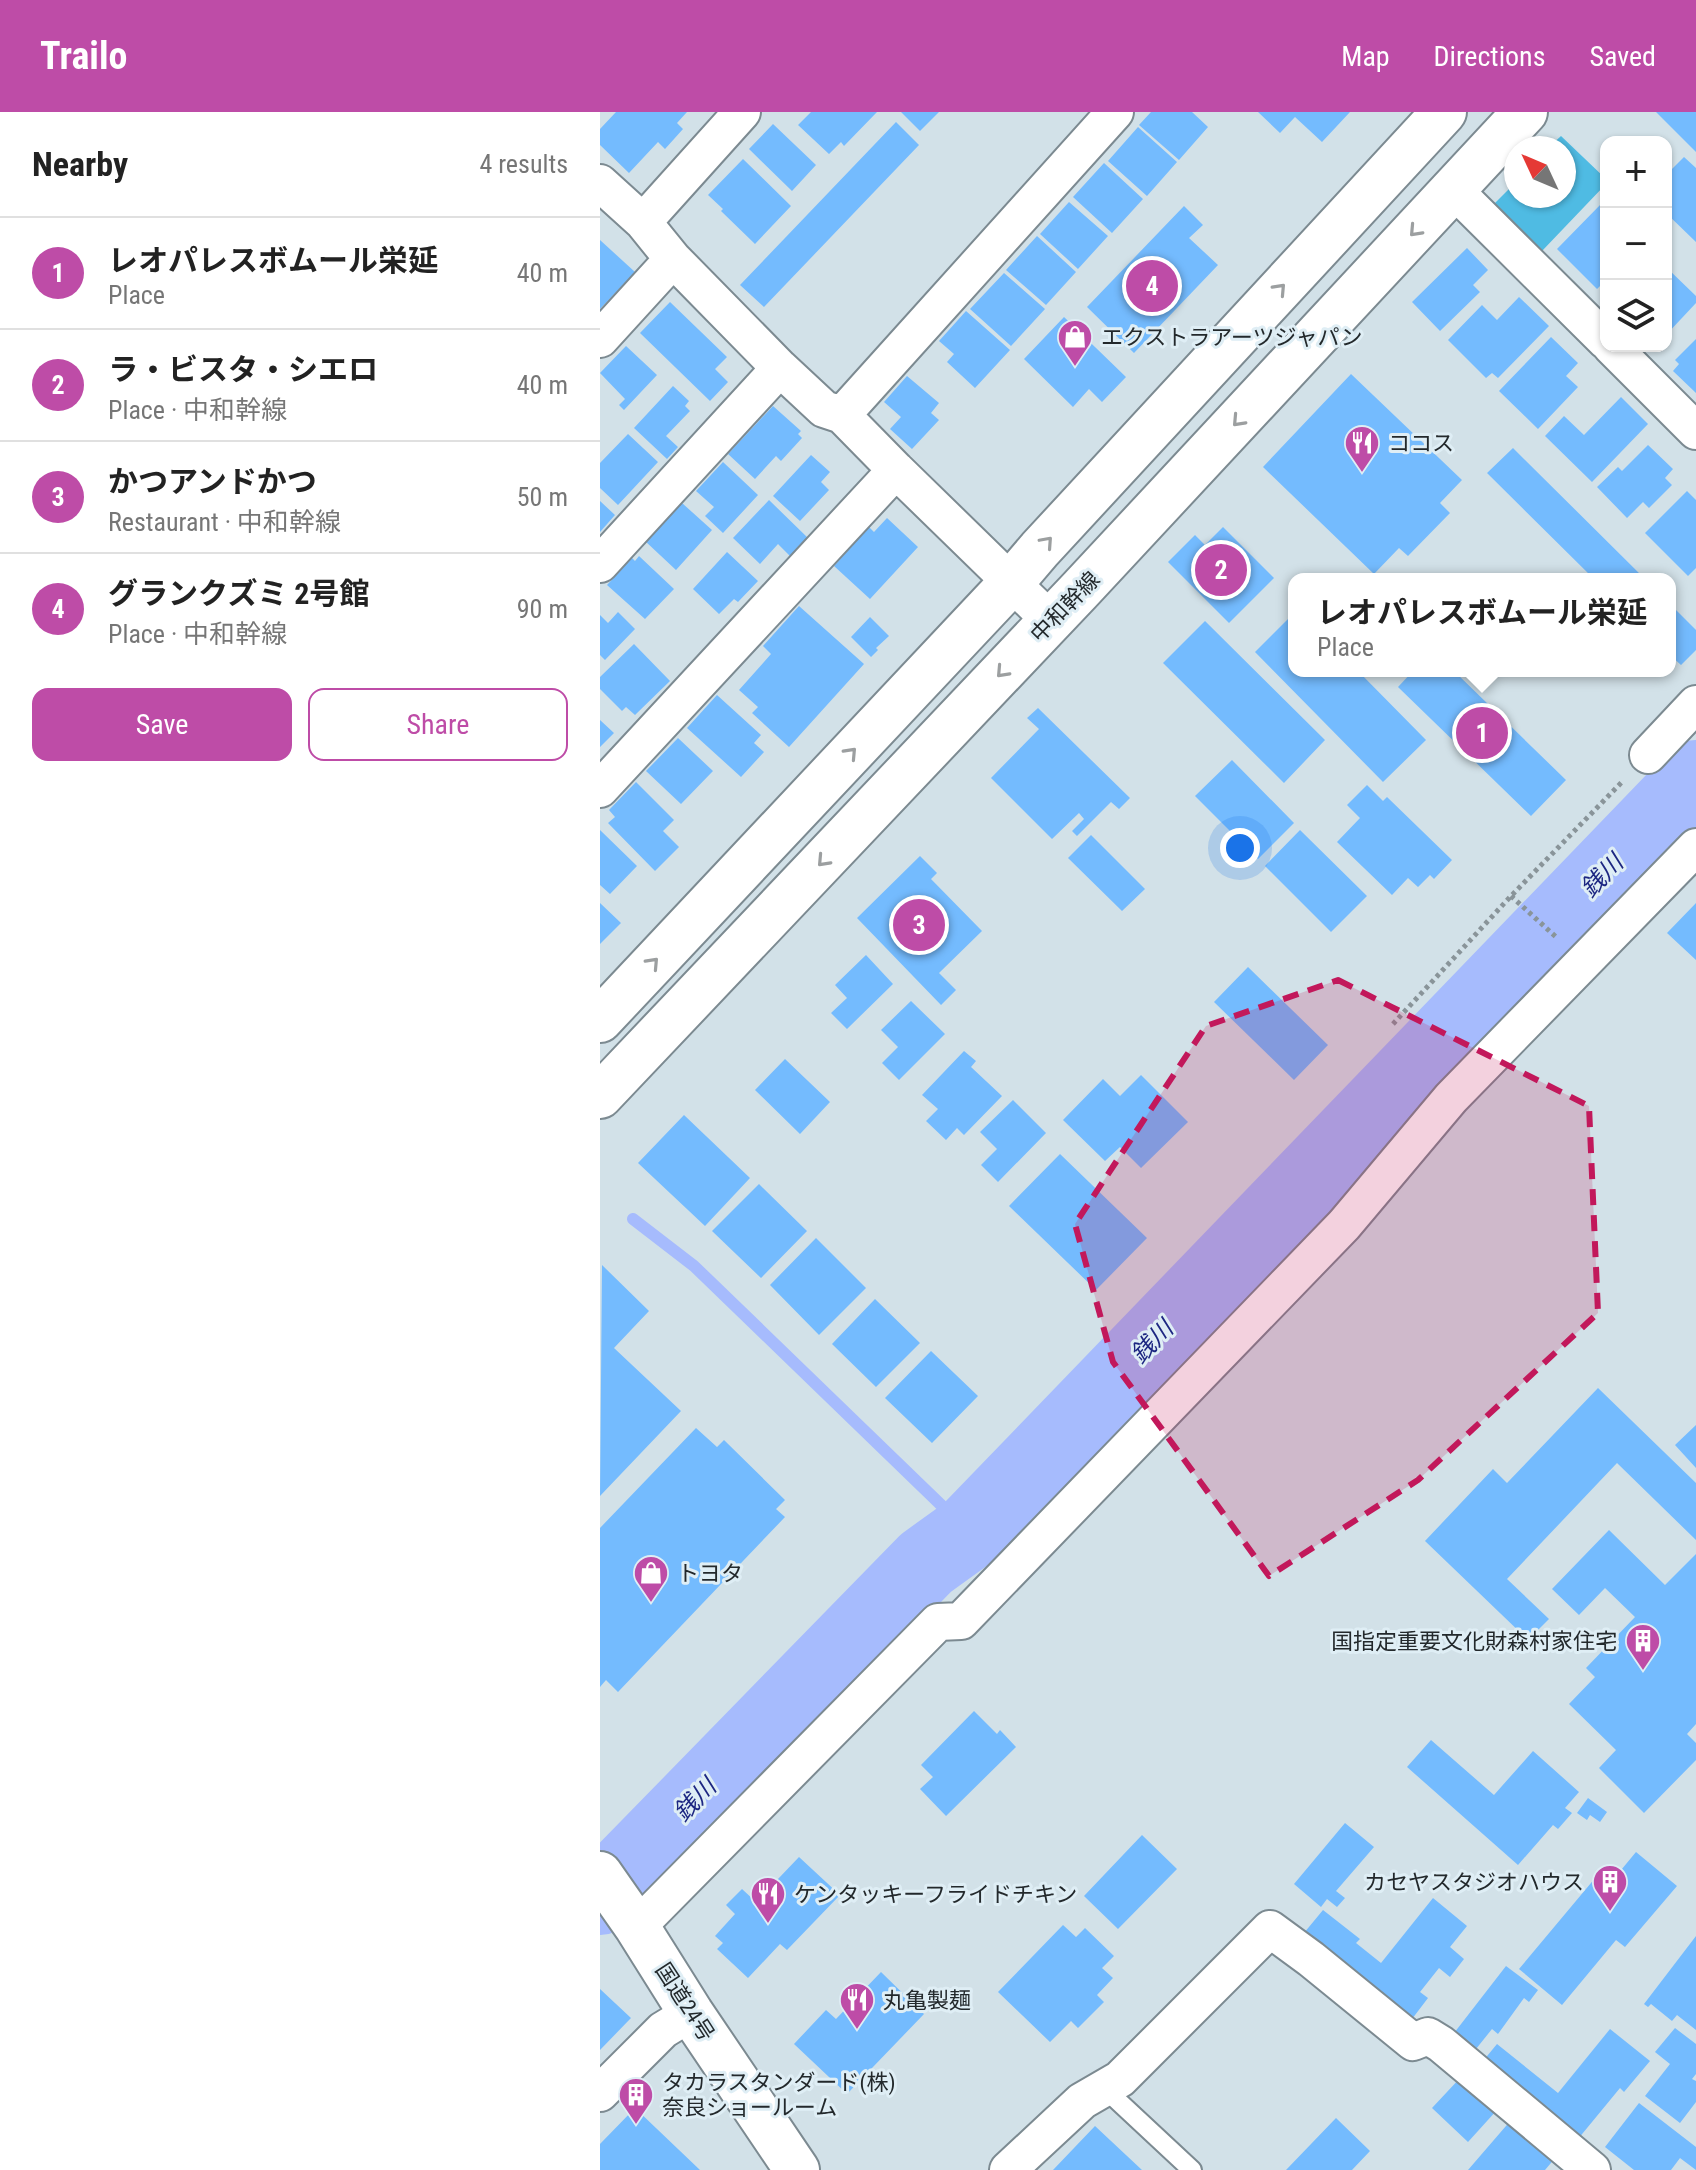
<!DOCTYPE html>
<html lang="en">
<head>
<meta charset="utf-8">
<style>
	body { margin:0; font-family:"Roboto Condensed","Noto Sans JP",sans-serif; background:#f2f2f2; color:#222 }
	.controls { position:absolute; right:24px; top:24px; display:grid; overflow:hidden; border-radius:16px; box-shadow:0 2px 6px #0004 }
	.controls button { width:72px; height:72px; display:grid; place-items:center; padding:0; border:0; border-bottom:2px solid #e0e0e0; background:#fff; color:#222; font:40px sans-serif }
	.compass { position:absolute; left:904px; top:24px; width:72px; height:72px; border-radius:50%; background:#fff; box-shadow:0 2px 6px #0004; rotate:314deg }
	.you { position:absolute; left:640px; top:736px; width:28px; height:28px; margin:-20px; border:6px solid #fff; border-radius:50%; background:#1a73e8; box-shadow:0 0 0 12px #1a73e833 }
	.badge { display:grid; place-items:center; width:52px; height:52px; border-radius:50%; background:#be4ca7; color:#fff; font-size:26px; font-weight:700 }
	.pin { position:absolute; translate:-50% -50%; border:4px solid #fff; box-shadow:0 2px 8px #0006 }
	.popup { position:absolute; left:688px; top:461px; width:388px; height:104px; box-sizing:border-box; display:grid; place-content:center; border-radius:16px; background:#fff; filter:drop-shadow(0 2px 6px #0005); font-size:26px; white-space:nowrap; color:#767676 }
	.popup b { font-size:30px; color:#222 }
	.popup::after { content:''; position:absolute; left:50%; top:100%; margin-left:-16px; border:16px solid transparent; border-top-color:#fff }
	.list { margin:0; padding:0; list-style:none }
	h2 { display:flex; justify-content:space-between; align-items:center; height:104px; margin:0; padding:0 32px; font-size:34px }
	h2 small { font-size:26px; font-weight:400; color:#767676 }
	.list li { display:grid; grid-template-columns:52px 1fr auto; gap:24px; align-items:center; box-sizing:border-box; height:112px; padding:0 32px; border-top:2px solid #e0e0e0 }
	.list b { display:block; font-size:30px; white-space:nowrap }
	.list p { margin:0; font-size:26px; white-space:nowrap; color:#767676 }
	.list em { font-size:26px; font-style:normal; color:#767676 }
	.actions { display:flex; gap:16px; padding:24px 32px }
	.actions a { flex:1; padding:18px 0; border:2px solid #be4ca7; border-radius:16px; text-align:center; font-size:28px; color:#be4ca7 }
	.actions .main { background:#be4ca7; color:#fff }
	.icon { flex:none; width:44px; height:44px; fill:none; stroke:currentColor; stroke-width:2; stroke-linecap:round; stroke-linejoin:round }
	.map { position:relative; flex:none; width:1096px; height:2058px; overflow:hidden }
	header { display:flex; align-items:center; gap:48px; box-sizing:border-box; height:112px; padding:0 40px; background:#be4ca7; color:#fff }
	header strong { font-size:38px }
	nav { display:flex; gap:44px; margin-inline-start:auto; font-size:28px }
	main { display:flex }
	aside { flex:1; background:#fff }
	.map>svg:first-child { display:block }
	.green { fill:#4fbbe3 }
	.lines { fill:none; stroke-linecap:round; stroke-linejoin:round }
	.stream { stroke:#a6bbfd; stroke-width:12 }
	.river { stroke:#a6bbfd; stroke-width:76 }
	.building { fill:#74bbfe }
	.lane-casing { stroke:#7c8a91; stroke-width:22 }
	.street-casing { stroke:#7c8a91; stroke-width:40 }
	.secondary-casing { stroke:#7c8a91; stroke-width:48 }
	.highway-casing { stroke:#7c8a91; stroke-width:48 }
	.path { stroke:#899499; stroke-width:5; stroke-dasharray:4 4; stroke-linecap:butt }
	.lane { stroke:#fff; stroke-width:18 }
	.street { stroke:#fff; stroke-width:36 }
	.secondary { stroke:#fff; stroke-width:44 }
	.highway { stroke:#fff; stroke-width:44 }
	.oneway { stroke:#9c9fa0 }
	.marked { fill:#c2185b; fill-opacity:0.2; stroke:#c2185b; stroke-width:6; stroke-dasharray:16 10; stroke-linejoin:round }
	.labels { text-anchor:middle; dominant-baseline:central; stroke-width:6; stroke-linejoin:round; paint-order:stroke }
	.poi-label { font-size:22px; fill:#23292c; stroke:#dfeef5; text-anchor:start }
	.street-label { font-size:22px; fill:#23292c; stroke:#dfeef5 }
	.water-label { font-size:24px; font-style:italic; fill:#1d2782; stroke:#dfeef5 }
</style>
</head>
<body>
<header>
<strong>Trailo</strong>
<nav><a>Map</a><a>Directions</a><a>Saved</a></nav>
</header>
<main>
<aside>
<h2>Nearby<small>4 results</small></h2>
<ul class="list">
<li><span class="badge">1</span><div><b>レオパレスボムール栄延</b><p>Place</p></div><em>40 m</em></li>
<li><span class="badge">2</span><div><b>ラ・ビスタ・シエロ</b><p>Place · 中和幹線</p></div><em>40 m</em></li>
<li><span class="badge">3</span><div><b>かつアンドかつ</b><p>Restaurant · 中和幹線</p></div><em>50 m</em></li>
<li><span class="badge">4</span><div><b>グランクズミ 2号館</b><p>Place · 中和幹線</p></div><em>90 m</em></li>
</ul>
<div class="actions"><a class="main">Save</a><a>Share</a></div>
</aside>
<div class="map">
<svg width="1096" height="2058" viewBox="0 0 1096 2058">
	<rect width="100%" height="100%" fill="#d2e1e8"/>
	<!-- green -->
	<path class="green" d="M 961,24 L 1006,67 L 1006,72 L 942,139 L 892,94 L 916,70 L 916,84 L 964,84 L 964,36 L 948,36 Z"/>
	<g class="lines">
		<!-- stream -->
		<path class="stream" d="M 33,1107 L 94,1154 L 369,1420"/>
		<!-- river -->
		<path class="river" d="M 0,1785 L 326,1451 L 369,1420 L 1096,666"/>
	</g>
	<!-- building -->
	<path class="building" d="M 16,0 L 87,0 L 77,11 L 83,17 L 65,37 L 58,30 L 29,61 L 0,33 L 0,17 Z
		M 211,0 L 277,0 L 244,34 L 241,30 L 229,42 L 198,13 Z
		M 301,0 L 339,0 L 320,19 Z
		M 551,0 L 592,0 L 608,15 L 579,48 L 539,13 Z
		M 658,0 L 750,0 L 722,30 L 695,5 L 680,21 Z
		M 1056,0 L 1096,0 L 1096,40 Z
		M 296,10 L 319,33 L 164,195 L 140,173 Z
		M 173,12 L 216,53 L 192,79 L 149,37 Z
		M 538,15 L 577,50 L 547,84 L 508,49 Z
		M 1084,45 L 1096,56 L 1096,130 L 1066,101 L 1066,63 Z
		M 143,47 L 191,94 L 155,132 L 121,99 L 123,97 L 108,83 Z
		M 504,51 L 543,87 L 512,121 L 473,85 Z
		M 469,90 L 508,124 L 478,157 L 440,122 Z
		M 1001,92 L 1006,97 L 1006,168 L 997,177 L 957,137 Z
		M 584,94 L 603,113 L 589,126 L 618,153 L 534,241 L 487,195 Z
		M 437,124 L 476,160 L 446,193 L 406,158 Z
		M 0,128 L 35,160 L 0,197 Z
		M 867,136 L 888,158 L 873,173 L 880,180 L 840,219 L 812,190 Z
		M 1066,155 L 1096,184 L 1096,191 L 1066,223 Z
		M 404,161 L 445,197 L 411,234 L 370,197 Z
		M 919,185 L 949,214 L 898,266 L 892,261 L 886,266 L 848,228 L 882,193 L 897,208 Z
		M 70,190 L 127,245 L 115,257 L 128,270 L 110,289 L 40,221 Z
		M 366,199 L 410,238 L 375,276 L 347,250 L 354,242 L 339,229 Z
		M 464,205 L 526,265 L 502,290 L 489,277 L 473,295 L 424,247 Z
		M 951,225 L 978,251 L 966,264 L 978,275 L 938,317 L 899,279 Z
		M 1096,227 L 1096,281 L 1073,259 L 1079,252 L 1075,248 Z
		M 26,234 L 57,263 L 24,298 L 19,293 L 25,287 L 0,261 Z
		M 751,262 L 862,368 L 840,391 L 850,401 L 808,444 L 799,436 L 774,462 L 663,355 Z
		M 307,264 L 339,291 L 331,301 L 339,308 L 312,337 L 290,317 L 301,305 L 284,290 Z
		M 73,274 L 89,289 L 85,294 L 90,299 L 66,324 L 78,335 L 67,347 L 34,316 Z
		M 1021,285 L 1048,312 L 992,370 L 945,324 L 964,304 L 984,323 Z
		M 173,294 L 201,319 L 198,322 L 202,326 L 181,349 L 176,344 L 155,367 L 128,342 Z
		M 28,322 L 58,350 L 18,393 L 0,376 L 0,351 Z
		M 1048,333 L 1073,357 L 1065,366 L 1072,373 L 1049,396 L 1043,390 L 1027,406 L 997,375 L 1018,355 L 1022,359 Z
		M 913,336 L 1045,467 L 994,467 L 887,361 Z
		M 211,343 L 230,360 L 221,370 L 229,378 L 200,409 L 173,384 Z
		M 123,350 L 158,383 L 123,421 L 105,404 L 114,395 L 96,379 Z
		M 1087,379 L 1096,388 L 1096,456 L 1088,464 L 1045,421 Z
		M 169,388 L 208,426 L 190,444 L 178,432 L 160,452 L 133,426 Z
		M 0,389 L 15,403 L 0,420 Z
		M 82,391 L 112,418 L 76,458 L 45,429 Z
		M 287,406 L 318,435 L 270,487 L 234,454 L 269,415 L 274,420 Z
		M 623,415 L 674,466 L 629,511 L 568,450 L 595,423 L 605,433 Z
		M 127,440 L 158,469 L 138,490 L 134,487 L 119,502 L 93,477 Z
		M 39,444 L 74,477 L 45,507 L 7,473 L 32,446 L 35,449 Z
		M 1070,492 L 1096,518 L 1096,538 L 1081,553 L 1070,543 Z
		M 199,494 L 264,552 L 189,635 L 152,601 L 158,595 L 139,578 L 171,542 L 163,534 Z
		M 18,500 L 35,517 L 5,548 L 0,543 L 0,503 L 8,511 Z
		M 694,501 L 694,559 L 758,559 L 826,628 L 783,670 L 655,540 Z
		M 270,505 L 289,524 L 276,536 L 278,538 L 271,545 L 251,525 Z
		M 605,509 L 725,628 L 684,671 L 563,551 Z
		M 34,532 L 70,569 L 35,603 L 26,595 L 22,599 L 0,577 L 0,565 Z
		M 813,559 L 854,559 L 966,668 L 931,704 L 798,575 Z
		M 117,583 L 161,623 L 154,631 L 164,640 L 141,665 L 87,616 Z
		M 438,596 L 530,686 L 519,697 L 511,690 L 477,724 L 472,719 L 484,707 L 479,701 L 452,727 L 391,666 L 439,617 L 427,606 Z
		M 0,608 L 14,621 L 0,635 Z
		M 78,626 L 113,659 L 81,692 L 46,659 Z
		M 632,648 L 694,711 L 658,747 L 595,684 Z
		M 36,670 L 74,708 L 63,719 L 79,735 L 55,759 L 8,711 L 15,705 L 9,698 Z
		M 767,673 L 783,689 L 787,685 L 852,748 L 834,767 L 830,763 L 818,775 L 808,766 L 792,783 L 737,730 L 760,706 L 747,693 Z
		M 0,718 L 37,754 L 10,782 L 0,773 Z
		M 700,718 L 767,784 L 731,820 L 665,754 Z
		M 491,723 L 545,777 L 522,799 L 468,746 Z
		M 320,744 L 337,761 L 331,767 L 382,819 L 339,861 L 356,878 L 341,893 L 257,806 Z
		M 0,791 L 21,811 L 0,832 Z
		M 1096,791 L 1096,848 L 1067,821 Z
		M 266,843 L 293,872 L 247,917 L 231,901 L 247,886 L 235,873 Z
		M 648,855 L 728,933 L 694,968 L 614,890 Z
		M 311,889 L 345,922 L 299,968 L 282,951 L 298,935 L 281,918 Z
		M 364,939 L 376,949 L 371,955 L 402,984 L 364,1023 L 357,1016 L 346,1028 L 326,1009 L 338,997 L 322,983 Z
		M 185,947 L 230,990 L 200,1022 L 155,978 Z
		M 541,963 L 588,1010 L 541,1056 L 520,1035 L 505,1049 L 463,1008 L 503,967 L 520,984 Z
		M 413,988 L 446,1021 L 398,1070 L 381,1053 L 397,1037 L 380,1020 Z
		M 84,1003 L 150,1066 L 105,1114 L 38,1051 Z
		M 460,1042 L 547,1126 L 496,1178 L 409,1094 Z
		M 159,1072 L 207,1119 L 161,1166 L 112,1119 Z
		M 216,1126 L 266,1176 L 219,1223 L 170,1173 Z
		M 2,1153 L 49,1199 L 14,1236 L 81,1299 L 0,1384 Z
		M 275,1187 L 320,1231 L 276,1275 L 232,1232 Z
		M 331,1239 L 378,1284 L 332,1331 L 285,1286 Z
		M 998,1276 L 1096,1371 L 1096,1428 L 1017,1351 L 907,1467 L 949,1507 L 928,1528 L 825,1429 L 893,1357 L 907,1371 Z
		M 1096,1313 L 1096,1356 L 1075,1333 Z
		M 96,1316 L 117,1335 L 124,1328 L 185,1388 L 176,1397 L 185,1405 L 18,1580 L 6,1568 L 0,1575 L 0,1416 Z
		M 1009,1418 L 1065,1473 L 1096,1442 L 1096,1612 L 1087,1622 L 1096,1631 L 1096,1648 L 1044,1701 L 999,1656 L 1016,1638 L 969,1592 L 995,1565 L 986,1556 L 1035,1505 L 1005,1476 L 979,1503 L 952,1477 Z
		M 374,1599 L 397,1622 L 400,1618 L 416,1635 L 346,1704 L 320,1677 L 333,1665 L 321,1653 Z
		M 831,1628 L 894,1683 L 933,1639 L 979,1680 L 965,1696 L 972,1701 L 958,1717 L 953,1713 L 918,1753 L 807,1655 Z
		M 988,1686 L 1007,1700 L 1000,1710 L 990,1703 L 987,1708 L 977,1701 Z
		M 745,1711 L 774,1735 L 736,1779 L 745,1786 L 737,1795 L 727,1787 L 721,1795 L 694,1772 Z
		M 542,1723 L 577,1757 L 518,1817 L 484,1784 Z
		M 1036,1740 L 1077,1774 L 1025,1835 L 1016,1828 L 962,1893 L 919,1857 L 996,1765 L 1007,1775 Z
		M 199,1745 L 240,1783 L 187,1838 L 180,1832 L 148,1866 L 117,1837 L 123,1831 L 115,1824 L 135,1802 L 126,1793 L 142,1777 L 156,1790 Z
		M 833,1786 L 867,1814 L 850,1835 L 864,1847 L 850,1865 L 839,1856 L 820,1880 L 828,1886 L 812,1907 L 704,1821 L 723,1798 L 760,1827 L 756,1831 L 781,1851 Z
		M 463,1813 L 476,1825 L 485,1816 L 514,1844 L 502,1856 L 513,1866 L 497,1883 L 504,1890 L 478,1916 L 471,1909 L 450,1930 L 398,1880 Z
		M 1096,1824 L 1096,1918 L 1077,1903 L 1072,1909 L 1051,1892 L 1048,1895 L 1044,1892 Z
		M 906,1854 L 938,1878 L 929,1890 L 924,1886 L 898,1922 L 892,1917 L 872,1942 L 851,1925 Z
		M 281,1860 L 324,1902 L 247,1982 L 194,1932 L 226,1898 L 236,1907 Z
		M 0,1877 L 31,1906 L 0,1938 Z
		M 1075,1916 L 1096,1932 L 1096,1962 L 1092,1967 L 1096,1969 L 1096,1990 L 1080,2011 L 1045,1984 L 1070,1952 L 1055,1940 Z
		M 1010,1917 L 1050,1949 L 1024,1980 L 1020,1976 L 978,2027 L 883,1949 L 897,1932 L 958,1981 Z
		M 861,1965 L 897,1998 L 868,2030 L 832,1996 Z
		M 1039,1991 L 1096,2035 L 1096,2058 L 1080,2046 L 1071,2058 L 1034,2058 L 1005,2035 Z
		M 35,1996 L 100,2058 L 0,2058 L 0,2032 Z
		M 736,2006 L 770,2039 L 752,2058 L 686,2058 Z
		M 912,2007 L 956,2045 L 945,2058 L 868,2058 Z
		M 495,2014 L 542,2058 L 453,2058 Z"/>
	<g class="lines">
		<defs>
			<path id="lane" d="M 504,1976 L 592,2058"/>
			<path id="street" d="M 0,71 L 43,110 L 73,147 L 180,256 L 224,297 L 242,303 L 296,358 L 451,509
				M 853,77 L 1006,229
				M 43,110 L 142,0
				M 0,227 L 73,147
				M 1011,234 L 1096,319
				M 242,303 L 515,0
				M 0,452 L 180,256
				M 1048,643 L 1096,592
				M 0,677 L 296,358
				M 37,1815 L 338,1510 L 361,1509 L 744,1113 L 851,986 L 1096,735
				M 0,1981 L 63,1918 L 91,1901
				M 408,2058 L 482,1989 L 520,1967 L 670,1817 L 711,1847 L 813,1930 L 828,1924 L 841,1932 L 992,2058"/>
			<path id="secondary" d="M 0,908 L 411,471 L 440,437 L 844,0
				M 0,984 L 481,477 L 925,0"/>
			<path id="highway" d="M 0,1762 L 37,1815 L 91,1901 L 197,2058"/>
		</defs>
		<!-- lane casing -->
		<use href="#lane" class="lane-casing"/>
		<!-- street casing -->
		<use href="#street" class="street-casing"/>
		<!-- secondary casing -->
		<use href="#secondary" class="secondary-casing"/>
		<!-- highway casing -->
		<use href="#highway" class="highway-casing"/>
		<!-- path -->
		<path class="path" d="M 911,784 L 956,825
			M 793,912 L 911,784 L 1022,670"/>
		<!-- lane -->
		<use href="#lane" class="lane"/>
		<!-- street -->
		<use href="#street" class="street"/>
		<!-- secondary -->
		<use href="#secondary" class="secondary"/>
		<!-- highway -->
		<use href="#highway" class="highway"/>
	</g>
	<!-- one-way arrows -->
	<defs><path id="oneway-chevron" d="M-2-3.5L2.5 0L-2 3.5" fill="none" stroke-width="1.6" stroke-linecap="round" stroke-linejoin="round" transform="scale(2)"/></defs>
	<g class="oneway">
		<use href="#oneway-chevron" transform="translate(815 119) rotate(133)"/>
		<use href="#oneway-chevron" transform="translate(680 177) rotate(-47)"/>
		<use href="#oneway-chevron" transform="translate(638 309) rotate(133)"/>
		<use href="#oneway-chevron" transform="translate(447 430) rotate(-48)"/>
		<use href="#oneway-chevron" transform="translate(402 560) rotate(133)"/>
		<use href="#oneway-chevron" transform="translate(251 641) rotate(-47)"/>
		<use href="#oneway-chevron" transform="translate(223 749) rotate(133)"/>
		<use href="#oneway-chevron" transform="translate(53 851) rotate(-47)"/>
	</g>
	<!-- marked area -->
	<path class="marked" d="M 738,868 L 989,994 L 998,1201 L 818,1368 L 669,1464 L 513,1250 L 475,1112 L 606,914 Z"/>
	<!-- icons -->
	<defs>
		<symbol id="shop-pin" viewBox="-11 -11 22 30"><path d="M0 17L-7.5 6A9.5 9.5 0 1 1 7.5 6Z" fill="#be4ca7" stroke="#dfeef5"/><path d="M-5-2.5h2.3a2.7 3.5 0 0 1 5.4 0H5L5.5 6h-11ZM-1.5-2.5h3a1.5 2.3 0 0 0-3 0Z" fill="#fff"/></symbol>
		<symbol id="restaurant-pin" viewBox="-11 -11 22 30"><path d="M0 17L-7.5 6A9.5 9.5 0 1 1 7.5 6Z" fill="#be4ca7" stroke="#dfeef5"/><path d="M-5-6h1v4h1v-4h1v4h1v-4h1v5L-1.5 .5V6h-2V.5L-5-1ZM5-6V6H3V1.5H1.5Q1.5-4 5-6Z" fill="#fff"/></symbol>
		<symbol id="building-pin" viewBox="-11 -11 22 30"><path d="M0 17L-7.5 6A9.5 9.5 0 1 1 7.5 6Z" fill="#be4ca7" stroke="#dfeef5"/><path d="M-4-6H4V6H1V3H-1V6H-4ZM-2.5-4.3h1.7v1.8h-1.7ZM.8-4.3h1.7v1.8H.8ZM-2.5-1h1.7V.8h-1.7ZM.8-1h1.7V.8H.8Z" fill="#fff"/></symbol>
	</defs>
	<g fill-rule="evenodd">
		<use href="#shop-pin" x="455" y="205" width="40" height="54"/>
		<use href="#restaurant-pin" x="742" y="311" width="40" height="54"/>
		<use href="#shop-pin" x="31" y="1441" width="40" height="54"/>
		<use href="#building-pin" x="1023" y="1509" width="40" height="54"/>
		<use href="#building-pin" x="990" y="1750" width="40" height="54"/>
		<use href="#restaurant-pin" x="148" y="1762" width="40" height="54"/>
		<use href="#restaurant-pin" x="237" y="1868" width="40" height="54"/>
		<use href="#building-pin" x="16" y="1963" width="40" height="54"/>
	</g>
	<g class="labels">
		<!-- poi labels -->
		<g class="poi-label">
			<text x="501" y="225">エクストラアーツジャパン</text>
			<text x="788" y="331">ココス</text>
			<text x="77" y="1461">トヨタ</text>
			<text x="1017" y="1529" text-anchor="end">国指定重要文化財森村家住宅</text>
			<text x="984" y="1770" text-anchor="end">カセヤスタジオハウス</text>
			<text x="194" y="1782">ケンタッキーフライドチキン</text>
			<text x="283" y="1888">丸亀製麺</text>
			<text x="62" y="1970">タカラスタンダード(株)<tspan x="62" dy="25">奈良ショールーム</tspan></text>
		</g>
		<!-- street labels -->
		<g class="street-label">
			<text transform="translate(465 495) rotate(-46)">中和幹線</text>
			<text transform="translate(85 1890) rotate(57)">国道24号</text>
		</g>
		<!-- water labels -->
		<g class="water-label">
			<text transform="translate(1002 764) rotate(-46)">銭川</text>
			<text transform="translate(552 1230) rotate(-46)">銭川</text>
			<text transform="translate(95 1688) rotate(-46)">銭川</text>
		</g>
	</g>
</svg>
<div class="controls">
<button>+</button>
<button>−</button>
<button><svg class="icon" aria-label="layers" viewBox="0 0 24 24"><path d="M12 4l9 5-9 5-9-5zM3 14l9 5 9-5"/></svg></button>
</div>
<svg class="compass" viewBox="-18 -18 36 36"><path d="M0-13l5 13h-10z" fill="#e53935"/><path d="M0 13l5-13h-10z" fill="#767676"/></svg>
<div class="you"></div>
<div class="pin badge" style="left:882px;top:621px">1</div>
<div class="popup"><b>レオパレスボムール栄延</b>Place</div>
<div class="pin badge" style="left:621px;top:458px">2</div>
<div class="pin badge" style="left:319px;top:813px">3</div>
<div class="pin badge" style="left:552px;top:174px">4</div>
</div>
</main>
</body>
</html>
